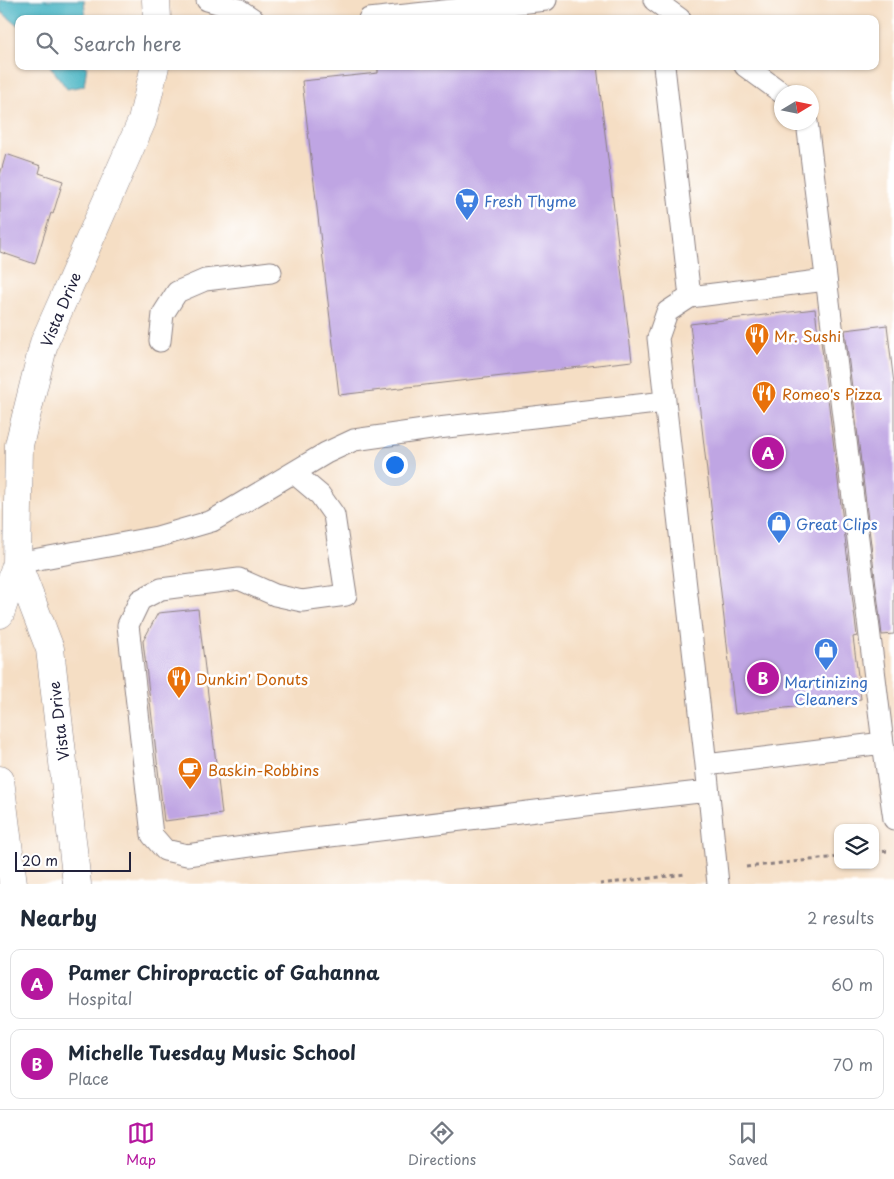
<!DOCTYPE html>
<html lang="en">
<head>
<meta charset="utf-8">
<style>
	body { margin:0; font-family:"Playpen Sans",sans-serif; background:#f2f2f3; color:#1f2937 }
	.controls { position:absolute; right:15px; bottom:15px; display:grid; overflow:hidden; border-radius:10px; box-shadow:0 1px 4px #0004 }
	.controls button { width:45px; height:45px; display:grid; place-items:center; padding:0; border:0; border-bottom:1px solid #e0e1e3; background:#fff; color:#1f2937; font:25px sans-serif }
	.compass { position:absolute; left:774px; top:85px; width:45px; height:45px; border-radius:50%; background:#fff; box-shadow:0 1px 4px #0004; rotate:80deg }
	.scale { position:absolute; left:15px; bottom:12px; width:116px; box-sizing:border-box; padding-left:5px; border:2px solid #22223b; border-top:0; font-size:14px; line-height:18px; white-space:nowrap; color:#22223b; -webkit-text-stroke:4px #fff; paint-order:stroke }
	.you { position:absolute; left:394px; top:464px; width:18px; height:18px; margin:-12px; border:4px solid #fff; border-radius:50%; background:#1a73e8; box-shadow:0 0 0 8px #1a73e833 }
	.badge { display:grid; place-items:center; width:32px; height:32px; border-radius:50%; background:#b5179e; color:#fff; font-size:16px; font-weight:700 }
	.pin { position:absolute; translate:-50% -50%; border:2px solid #fff; box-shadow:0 1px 5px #0006 }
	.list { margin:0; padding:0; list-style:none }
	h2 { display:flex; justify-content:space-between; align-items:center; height:65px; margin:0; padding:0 20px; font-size:21px }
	h2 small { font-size:16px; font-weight:400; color:#747a83 }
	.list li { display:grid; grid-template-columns:32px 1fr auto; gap:15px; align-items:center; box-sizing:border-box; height:70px; margin:0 10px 10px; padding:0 10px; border:1px solid #e0e1e3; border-radius:10px }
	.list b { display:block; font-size:19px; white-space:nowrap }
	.list p { margin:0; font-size:16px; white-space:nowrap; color:#747a83 }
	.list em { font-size:16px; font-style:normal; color:#747a83 }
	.icon { flex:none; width:28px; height:28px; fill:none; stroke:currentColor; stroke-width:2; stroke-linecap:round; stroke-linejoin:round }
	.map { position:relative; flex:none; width:894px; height:884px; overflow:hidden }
	.search { position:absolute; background:#fff; box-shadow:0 1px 4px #0004; left:15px; right:15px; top:15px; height:55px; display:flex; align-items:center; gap:12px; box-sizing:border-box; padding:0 18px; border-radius:10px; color:#747a83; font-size:19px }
	.sheet { height:225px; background:#fff }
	nav { display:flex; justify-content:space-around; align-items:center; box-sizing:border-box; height:70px; border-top:1px solid #e0e1e3; background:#fff; font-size:14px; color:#747a83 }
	nav a { display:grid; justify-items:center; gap:2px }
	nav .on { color:#b5179e }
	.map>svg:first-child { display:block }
	.water { fill:#47b4c3; stroke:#346b7f }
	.building { fill:#bfa5e3 }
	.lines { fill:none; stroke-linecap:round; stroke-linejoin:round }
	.lane-casing { stroke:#8c8080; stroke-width:23 }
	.street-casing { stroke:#8c8080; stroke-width:29 }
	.path { stroke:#8c8080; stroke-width:3; stroke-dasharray:4 4; stroke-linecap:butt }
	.lane { stroke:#fff; stroke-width:21 }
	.street { stroke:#fff; stroke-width:28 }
	.labels { text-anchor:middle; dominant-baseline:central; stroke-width:5; stroke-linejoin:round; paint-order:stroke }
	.shop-label { font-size:15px; fill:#366cbe; stroke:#fff; text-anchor:start }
	.street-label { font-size:15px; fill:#22223b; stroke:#fff }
	.food-label { font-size:15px; fill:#c56008; stroke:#fff; text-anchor:start }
</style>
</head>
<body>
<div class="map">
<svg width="894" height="884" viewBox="0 0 894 884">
	<rect width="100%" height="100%" fill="#fff"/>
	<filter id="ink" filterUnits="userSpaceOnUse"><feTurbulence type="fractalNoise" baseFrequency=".02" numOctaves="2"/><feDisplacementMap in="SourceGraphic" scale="10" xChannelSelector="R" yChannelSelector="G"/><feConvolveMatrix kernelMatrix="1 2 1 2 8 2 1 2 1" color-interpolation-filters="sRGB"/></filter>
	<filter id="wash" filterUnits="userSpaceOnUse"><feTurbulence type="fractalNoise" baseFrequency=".0096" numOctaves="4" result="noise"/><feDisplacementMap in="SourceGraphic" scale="20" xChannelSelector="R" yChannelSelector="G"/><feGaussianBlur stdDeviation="1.12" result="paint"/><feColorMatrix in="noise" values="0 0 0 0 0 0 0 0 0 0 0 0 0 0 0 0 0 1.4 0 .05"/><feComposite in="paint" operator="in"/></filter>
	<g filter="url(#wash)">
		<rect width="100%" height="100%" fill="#f5dec4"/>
		<!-- water -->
		<path class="water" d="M 0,0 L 84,0 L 86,19 L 19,19 L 19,26 L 0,11 Z
			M 50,66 L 87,66 L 84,86 L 67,89 Z"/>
		<g id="blocks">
			<!-- building -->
			<path class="building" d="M 378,66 L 597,66 L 632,361 L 339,395 L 302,81 L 378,73 Z
				M 6,154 L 41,166 L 39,173 L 63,181 L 53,214 L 51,213 L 35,264 L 0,252 L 0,175 Z
				M 815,309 L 818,333 L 820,333 L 857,636 L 853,637 L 861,699 L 735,714 L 690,324 Z
				M 887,325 L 894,384 L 894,634 L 882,635 L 845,330 Z
				M 198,609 L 222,814 L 164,821 L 143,641 L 158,613 Z"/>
		</g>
	</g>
	<g filter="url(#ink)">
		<use href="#blocks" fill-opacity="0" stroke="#8c8080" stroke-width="1"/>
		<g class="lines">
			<defs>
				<path id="lane" d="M 207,0 L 238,9 L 253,19
					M 654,0 L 680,19
					M 369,19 L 546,0
					M 664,66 L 690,297
					M 745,66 L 782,93
					M 807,122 L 883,743 L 894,819
					M 160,341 L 163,314 L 177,292 L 205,280 L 271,272
					M 294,473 L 320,495 L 334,515 L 346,595 L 302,601 L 275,595 L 239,579 L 161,589 L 140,600 L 128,625 L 152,835 L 165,850 L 187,855 L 264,844 L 594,804 L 708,791
					M 17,563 L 157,537 L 212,521 L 326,453 L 354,440 L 438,428 L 665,402
					M 706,765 L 883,743
					M 718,884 L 706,765 L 658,338 L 667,312 L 690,297 L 826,280"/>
				<path id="street" d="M 156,0 L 157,19
					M 17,563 L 50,649 L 77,884
					M 0,614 L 17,563 L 19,445 L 44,343 L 142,121 L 155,66
					M 0,780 L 13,884"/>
			</defs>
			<!-- lane casing -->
			<use href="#lane" class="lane-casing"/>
			<!-- street casing -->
			<use href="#street" class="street-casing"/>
			<!-- path -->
			<path class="path" d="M 875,852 L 888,851
				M 746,867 L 838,857
				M 600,884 L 686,874"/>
			<!-- lane -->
			<use href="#lane" class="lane"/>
			<!-- street -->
			<use href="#street" class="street"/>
		</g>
	</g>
	<!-- icons -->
	<defs>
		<symbol id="supermarket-pin" viewBox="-11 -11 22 30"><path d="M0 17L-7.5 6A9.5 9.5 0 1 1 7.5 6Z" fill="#3f7fe0" stroke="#fff"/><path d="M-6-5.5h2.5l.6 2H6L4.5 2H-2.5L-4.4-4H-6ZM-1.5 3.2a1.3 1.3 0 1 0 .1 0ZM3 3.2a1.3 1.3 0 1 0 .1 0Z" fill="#fff"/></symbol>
		<symbol id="restaurant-pin" viewBox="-11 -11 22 30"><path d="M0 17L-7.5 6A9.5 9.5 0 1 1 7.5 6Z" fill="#e8710a" stroke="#fff"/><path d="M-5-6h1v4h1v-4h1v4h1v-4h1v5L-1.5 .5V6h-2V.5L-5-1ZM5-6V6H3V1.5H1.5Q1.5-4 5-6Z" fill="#fff"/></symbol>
		<symbol id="shop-pin" viewBox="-11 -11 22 30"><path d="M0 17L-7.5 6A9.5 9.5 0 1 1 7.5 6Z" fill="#3f7fe0" stroke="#fff"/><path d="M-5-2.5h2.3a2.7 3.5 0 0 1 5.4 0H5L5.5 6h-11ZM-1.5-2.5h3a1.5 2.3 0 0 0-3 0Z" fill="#fff"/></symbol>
		<symbol id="cafe-pin" viewBox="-11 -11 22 30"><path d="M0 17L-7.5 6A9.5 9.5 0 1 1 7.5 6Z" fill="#e8710a" stroke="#fff"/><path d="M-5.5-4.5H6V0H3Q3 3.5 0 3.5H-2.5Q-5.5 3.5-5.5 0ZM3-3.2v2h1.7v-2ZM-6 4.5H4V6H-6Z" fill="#fff"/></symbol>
	</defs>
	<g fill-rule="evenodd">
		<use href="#supermarket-pin" x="453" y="186" width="28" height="38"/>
		<use href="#restaurant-pin" x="743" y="321" width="28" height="38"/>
		<use href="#restaurant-pin" x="750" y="379" width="28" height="38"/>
		<use href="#shop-pin" x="765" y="509" width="28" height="38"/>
		<use href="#shop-pin" x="812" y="636" width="28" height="38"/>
		<use href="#restaurant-pin" x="165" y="664" width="28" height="38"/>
		<use href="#cafe-pin" x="176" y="755" width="28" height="38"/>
	</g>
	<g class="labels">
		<!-- shop labels -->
		<g class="shop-label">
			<text x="484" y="200">Fresh Thyme</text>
			<text x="796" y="523">Great Clips</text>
			<text x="826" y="681" text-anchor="middle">Martinizing<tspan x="826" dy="17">Cleaners</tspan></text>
		</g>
		<!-- street labels -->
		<g class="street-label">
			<text transform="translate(60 309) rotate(-67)">Vista Drive</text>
			<text transform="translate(58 721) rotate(-97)">Vista Drive</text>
		</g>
		<!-- food labels -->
		<g class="food-label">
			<text x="774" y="335">Mr. Sushi</text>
			<text x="782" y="393">Romeo's Pizza</text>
			<text x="196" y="678">Dunkin' Donuts</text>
			<text x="208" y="769">Baskin-Robbins</text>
		</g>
	</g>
</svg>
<div class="controls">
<button><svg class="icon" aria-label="layers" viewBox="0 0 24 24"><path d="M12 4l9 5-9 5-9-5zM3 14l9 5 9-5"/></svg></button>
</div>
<svg class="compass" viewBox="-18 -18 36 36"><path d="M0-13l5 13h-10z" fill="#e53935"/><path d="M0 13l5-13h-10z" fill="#747a83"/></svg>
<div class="scale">20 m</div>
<div class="you"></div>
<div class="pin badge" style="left:768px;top:453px">A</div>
<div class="pin badge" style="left:763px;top:678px">B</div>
<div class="search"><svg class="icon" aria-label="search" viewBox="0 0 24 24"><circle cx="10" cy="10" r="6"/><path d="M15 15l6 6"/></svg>Search here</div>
</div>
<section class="sheet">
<h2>Nearby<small>2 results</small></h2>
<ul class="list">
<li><span class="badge">A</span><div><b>Pamer Chiropractic of Gahanna</b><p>Hospital</p></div><em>60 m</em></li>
<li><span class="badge">B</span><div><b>Michelle Tuesday Music School</b><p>Place</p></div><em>70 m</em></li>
</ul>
</section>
<nav>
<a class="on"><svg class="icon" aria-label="map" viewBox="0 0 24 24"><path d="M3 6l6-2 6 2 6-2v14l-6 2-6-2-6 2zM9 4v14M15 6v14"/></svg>Map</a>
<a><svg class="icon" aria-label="directions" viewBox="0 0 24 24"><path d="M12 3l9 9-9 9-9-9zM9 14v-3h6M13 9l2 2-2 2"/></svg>Directions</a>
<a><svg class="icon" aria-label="saved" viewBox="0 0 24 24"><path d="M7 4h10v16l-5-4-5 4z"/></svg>Saved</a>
</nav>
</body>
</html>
